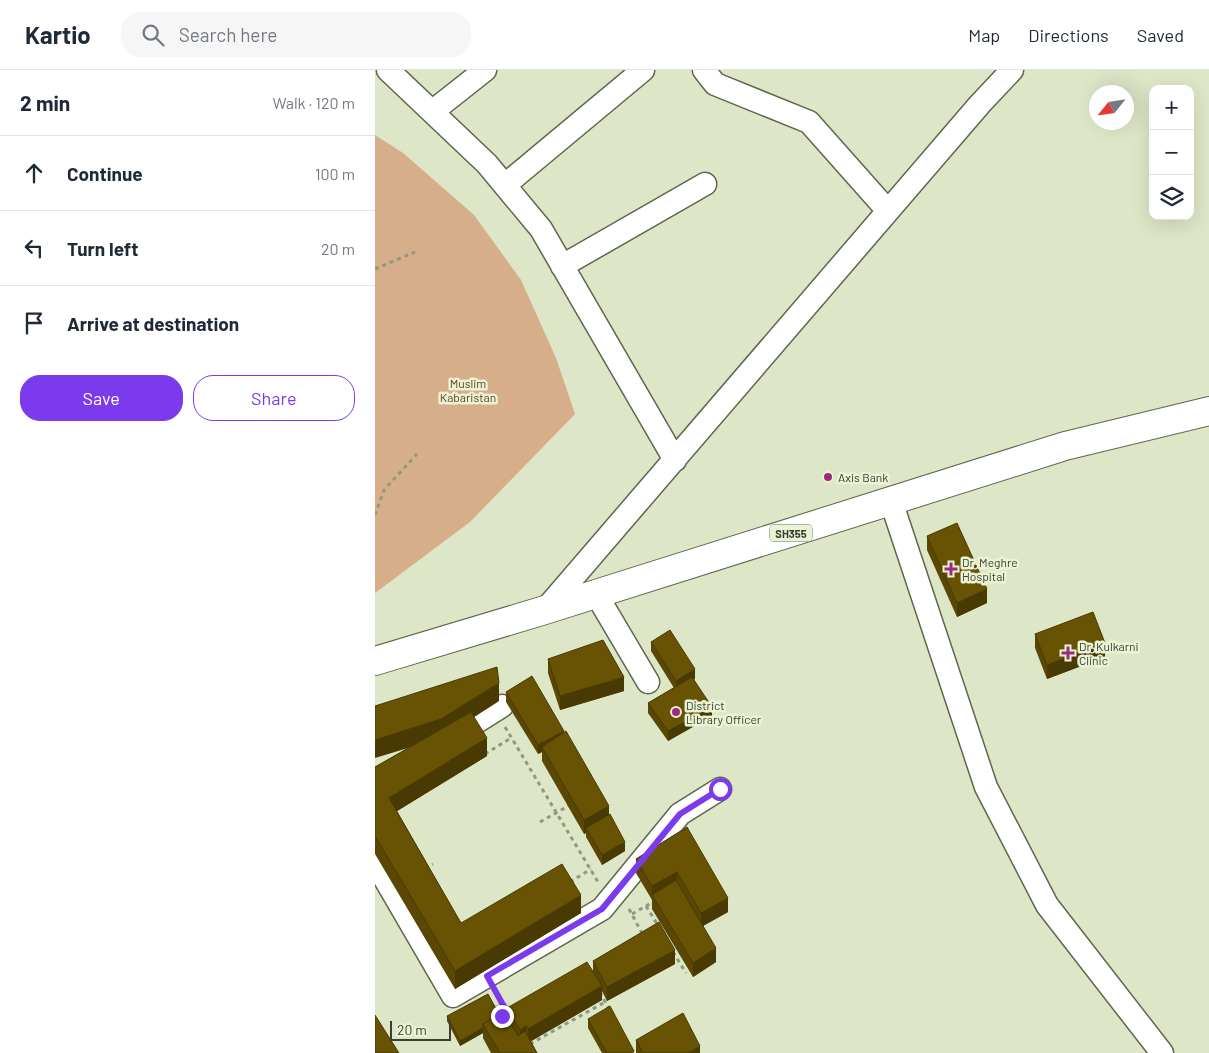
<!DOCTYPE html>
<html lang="en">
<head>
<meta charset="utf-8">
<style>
	body { margin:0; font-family:Barlow,sans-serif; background:#f6f6f7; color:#1f2937 }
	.controls { position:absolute; right:15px; top:15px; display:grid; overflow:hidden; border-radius:10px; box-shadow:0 5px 20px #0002 }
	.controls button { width:45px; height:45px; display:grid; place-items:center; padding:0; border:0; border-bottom:1px solid #e0e1e3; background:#fff; color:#1f2937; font:25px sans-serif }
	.compass { position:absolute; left:714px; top:15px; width:45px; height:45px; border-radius:50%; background:#fff; box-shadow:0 5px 20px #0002; rotate:240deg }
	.scale { position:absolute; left:15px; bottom:12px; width:61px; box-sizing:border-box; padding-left:5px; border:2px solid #3b3e32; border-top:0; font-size:14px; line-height:18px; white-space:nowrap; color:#3b3e32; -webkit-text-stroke:4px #eaf3d4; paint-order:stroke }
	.stop { position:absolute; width:15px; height:15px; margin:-11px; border:4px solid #7c3aed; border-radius:50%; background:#fff }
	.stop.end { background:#7c3aed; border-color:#fff; box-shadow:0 1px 5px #0008 }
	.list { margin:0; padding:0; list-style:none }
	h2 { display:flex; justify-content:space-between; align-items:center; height:65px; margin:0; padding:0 20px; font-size:21px }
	h2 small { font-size:16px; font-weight:400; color:#747a83 }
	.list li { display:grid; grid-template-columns:32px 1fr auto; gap:15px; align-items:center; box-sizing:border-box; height:75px; padding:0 20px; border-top:1px solid #e0e1e3 }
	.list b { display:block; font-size:19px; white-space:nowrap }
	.list em { font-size:16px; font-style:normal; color:#747a83 }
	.actions { display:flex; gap:10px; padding:15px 20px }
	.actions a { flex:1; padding:11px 0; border:1px solid #7c3aed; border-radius:20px; text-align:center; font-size:18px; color:#7c3aed }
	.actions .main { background:#7c3aed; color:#fff }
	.icon { flex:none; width:28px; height:28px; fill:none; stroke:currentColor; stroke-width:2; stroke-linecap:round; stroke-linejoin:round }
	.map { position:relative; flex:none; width:834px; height:983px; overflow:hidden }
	header { display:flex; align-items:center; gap:30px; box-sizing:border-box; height:70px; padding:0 25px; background:#fff; border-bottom:1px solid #e0e1e3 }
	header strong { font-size:24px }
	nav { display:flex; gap:28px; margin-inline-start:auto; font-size:18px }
	.search { width:350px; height:45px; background:#f6f6f7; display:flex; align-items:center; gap:12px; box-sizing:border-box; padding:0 18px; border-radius:20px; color:#747a83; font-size:19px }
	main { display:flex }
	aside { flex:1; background:#fff }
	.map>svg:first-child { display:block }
	.green { fill:#d6ae89 }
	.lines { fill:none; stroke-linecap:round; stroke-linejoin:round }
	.street-casing { stroke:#5f664b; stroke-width:25 }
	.primary-casing { stroke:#5f664b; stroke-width:30 }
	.path { stroke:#919881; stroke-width:3; stroke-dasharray:4 4; stroke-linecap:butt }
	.street { stroke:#fff; stroke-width:22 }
	.primary { stroke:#fff; stroke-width:28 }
	.wall { fill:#594703 }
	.shaded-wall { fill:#493a03 }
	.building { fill:#685304; stroke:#493a03 }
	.route { stroke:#7c3aed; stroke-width:6 }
	.poi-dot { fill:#9f2880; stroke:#eaf3d4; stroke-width:2 }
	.labels { text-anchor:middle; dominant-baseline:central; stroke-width:5; stroke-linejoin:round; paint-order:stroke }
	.shield { fill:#eaf3d4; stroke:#707463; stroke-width:1 }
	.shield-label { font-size:11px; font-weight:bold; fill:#3b3e32 }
	.park-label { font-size:12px; fill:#633f19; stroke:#eaf3d4 }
	.poi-label { font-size:12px; fill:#3b3e32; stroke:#eaf3d4; text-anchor:start }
</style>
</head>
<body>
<header>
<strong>Kartio</strong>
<div class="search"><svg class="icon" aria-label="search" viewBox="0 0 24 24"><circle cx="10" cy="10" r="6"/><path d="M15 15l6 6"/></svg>Search here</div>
<nav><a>Map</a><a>Directions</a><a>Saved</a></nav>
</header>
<main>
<aside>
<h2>2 min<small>Walk · 120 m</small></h2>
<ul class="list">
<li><svg class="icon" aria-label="ahead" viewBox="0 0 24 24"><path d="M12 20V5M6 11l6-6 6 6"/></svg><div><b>Continue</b></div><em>100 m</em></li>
<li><svg class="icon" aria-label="left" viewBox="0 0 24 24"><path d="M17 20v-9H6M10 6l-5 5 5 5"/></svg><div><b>Turn left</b></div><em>20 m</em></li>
<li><svg class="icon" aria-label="arrive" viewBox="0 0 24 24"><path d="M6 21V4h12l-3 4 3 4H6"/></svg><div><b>Arrive at destination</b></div></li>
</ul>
<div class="actions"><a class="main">Save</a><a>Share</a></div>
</aside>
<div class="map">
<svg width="834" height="983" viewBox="0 0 834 983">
	<rect width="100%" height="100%" fill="#dde6c7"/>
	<!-- green -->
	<path class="green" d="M 0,65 L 28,83 L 99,145 L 146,210 L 181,288 L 200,344 L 95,452 L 0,523 Z"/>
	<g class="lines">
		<defs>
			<path id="street" d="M 13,0 L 112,94 L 166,159 L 300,390
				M 329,0 L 340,14 L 434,52 L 513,141
				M 58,41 L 110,0
				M 130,115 L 268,0
				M 187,196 L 330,114
				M 516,431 L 611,717 L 672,835 L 787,983
				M 221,524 L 273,612
				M 170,540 L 605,34 L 637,0
				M 76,668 L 127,636
				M 0,792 L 78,926 L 227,839 L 305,744 L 345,719"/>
			<path id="primary" d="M 0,591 L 170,540 L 690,376 L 834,341"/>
		</defs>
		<!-- street casing -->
		<use href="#street" class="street-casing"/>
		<!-- primary casing -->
		<use href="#primary" class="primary-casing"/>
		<!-- path -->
		<path class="path" d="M 0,199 L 40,182
			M 0,445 L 9,420 L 42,384
			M 130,657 L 223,812
			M 110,684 L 136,668
			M 165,752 L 195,735
			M 50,798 L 58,794
			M 195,812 L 216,799
			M 271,836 L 284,857
			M 254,839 L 268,865
			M 257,844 L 280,831
			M 298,882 L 311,903
			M 225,922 L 235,941
			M 122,924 L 132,942 L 135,941
			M 155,974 L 230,932"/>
		<!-- street -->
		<use href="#street" class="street"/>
		<!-- primary -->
		<use href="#primary" class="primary"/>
	</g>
	<!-- wall -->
	<path class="wall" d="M 552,466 L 612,533 L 582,547 L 552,480 Z
		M 660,564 L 730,587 L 672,609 L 660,578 Z
		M 276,572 L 320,609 L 318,610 L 337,646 L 293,671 L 273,643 L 273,633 L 299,618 L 276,581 Z
		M 173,589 L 249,621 L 185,640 L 173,603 Z
		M 131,622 L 189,663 L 234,745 L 250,781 L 227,795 L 211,767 L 211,763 L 209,764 L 167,691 L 167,682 L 163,684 L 131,632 Z
		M 124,631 L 99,647 L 112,686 L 22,741 L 86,853 L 206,843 L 80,919 L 0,784 L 0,697 L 34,678 Z
		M 312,757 L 353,842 L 328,856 L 341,892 L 318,907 L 277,839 L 277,830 L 261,803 L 261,789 Z
		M 218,891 L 300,894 L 232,931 L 227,921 L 227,930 L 156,971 L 162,983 L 116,983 L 108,968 L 108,963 L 85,976 L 72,951 L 72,946 L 124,944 L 132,947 L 132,938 L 218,901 Z
		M 213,949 L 259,983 L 227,983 L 213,958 Z
		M 261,970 L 325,983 L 261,983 Z"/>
	<!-- shaded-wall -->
	<path class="shaded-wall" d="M 612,519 L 612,533 L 582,547 L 582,533 Z
		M 730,573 L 730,587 L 672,609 L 672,595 Z
		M 320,599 L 320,609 L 301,620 L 301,611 Z
		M 249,607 L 249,621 L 185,640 L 185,626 Z
		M 124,613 L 124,631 L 66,668 L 0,688 L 0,670 Z
		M 337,637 L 337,646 L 293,671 L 293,661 Z
		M 189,661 L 189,670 L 167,677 L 167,682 L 163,684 L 163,675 Z
		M 112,668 L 112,686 L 14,746 L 14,728 Z
		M 234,736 L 234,750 L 211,758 L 211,763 L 209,764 L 209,750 Z
		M 250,772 L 250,781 L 227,795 L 227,785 Z
		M 302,802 L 302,816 L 277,825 L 277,816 Z
		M 206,825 L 206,843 L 80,919 L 80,901 Z
		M 353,828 L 353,842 L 326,857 L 326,843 Z
		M 341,878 L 341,892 L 318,907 L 318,893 Z
		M 300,880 L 300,894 L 232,931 L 232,917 Z
		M 227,916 L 227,930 L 153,973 L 153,959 Z
		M 151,956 L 151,970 L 145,974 L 145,960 Z
		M 108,958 L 108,963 L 85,976 L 85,971 Z
		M 325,976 L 325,983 L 313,983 Z"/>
	<!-- building -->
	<path class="building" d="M 582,453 L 612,519 L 582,533 L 552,466 Z
		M 718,542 L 730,573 L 672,595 L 660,564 Z
		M 295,560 L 320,599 L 301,611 L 276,572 Z
		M 228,570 L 249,607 L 185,626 L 173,589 Z
		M 122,597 L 124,613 L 66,649 L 0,670 L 0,636 Z
		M 157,606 L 189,661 L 163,675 L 131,622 Z
		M 317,607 L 337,637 L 293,661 L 273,633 Z
		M 96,642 L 112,668 L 14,728 L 86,853 L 187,794 L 206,825 L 80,901 L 0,766 L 0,697 Z
		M 191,661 L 234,736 L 209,750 L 167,677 Z
		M 235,744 L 250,772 L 227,785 L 211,758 Z
		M 312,757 L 353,828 L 326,843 L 302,802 L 277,816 L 261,789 Z
		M 301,810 L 341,878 L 318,893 L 277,825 Z
		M 284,852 L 300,880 L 232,917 L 218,891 Z
		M 212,892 L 227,916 L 153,959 L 151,956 L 145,960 L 132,938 Z
		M 113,924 L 124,944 L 108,954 L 108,958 L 85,971 L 72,946 Z
		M 235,936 L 259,981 L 257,983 L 232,983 L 213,949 Z
		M 129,941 L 143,966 L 150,961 L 162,983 L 125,983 L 108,954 Z
		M 308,943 L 325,976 L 313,983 L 268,983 L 261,970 Z
		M 0,945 L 24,983 L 0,983 Z"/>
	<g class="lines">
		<!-- route -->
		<path class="route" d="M 127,946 L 132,942 L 112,906 L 227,839 L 305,744 L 345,719"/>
	</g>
	<!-- markers -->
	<g class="poi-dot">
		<circle cx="453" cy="407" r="5"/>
		<path d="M573.5 491.5h5v5h5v5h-5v5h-5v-5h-5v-5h5z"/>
		<path d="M690.5 575.5h5v5h5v5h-5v5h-5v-5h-5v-5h5z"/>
		<circle cx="301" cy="642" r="5"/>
	</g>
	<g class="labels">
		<!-- shield labels -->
		<rect class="shield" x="395" y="454.5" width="42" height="17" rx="4"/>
		<g class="shield-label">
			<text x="416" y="463">SH355</text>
		</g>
		<!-- park labels -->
		<g class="park-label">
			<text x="93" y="313">Muslim<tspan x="93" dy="14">Kabaristan</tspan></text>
		</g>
		<!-- poi labels -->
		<g class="poi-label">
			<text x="463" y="407">Axis Bank</text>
			<text x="587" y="492">Dr. Meghre<tspan x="587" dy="14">Hospital</tspan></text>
			<text x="704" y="576">Dr. Kulkarni<tspan x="704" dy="14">Clinic</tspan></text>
			<text x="311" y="635">District<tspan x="311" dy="14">Library Officer</tspan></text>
		</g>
	</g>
</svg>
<div class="controls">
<button>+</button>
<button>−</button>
<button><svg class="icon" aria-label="layers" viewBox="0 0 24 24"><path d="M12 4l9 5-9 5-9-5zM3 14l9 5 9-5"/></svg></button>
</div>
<svg class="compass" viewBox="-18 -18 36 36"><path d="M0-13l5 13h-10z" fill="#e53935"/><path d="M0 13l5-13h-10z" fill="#747a83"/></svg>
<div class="scale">20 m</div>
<div class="stop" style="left:345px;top:719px"></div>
<div class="stop end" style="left:127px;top:946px"></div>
</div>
</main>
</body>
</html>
